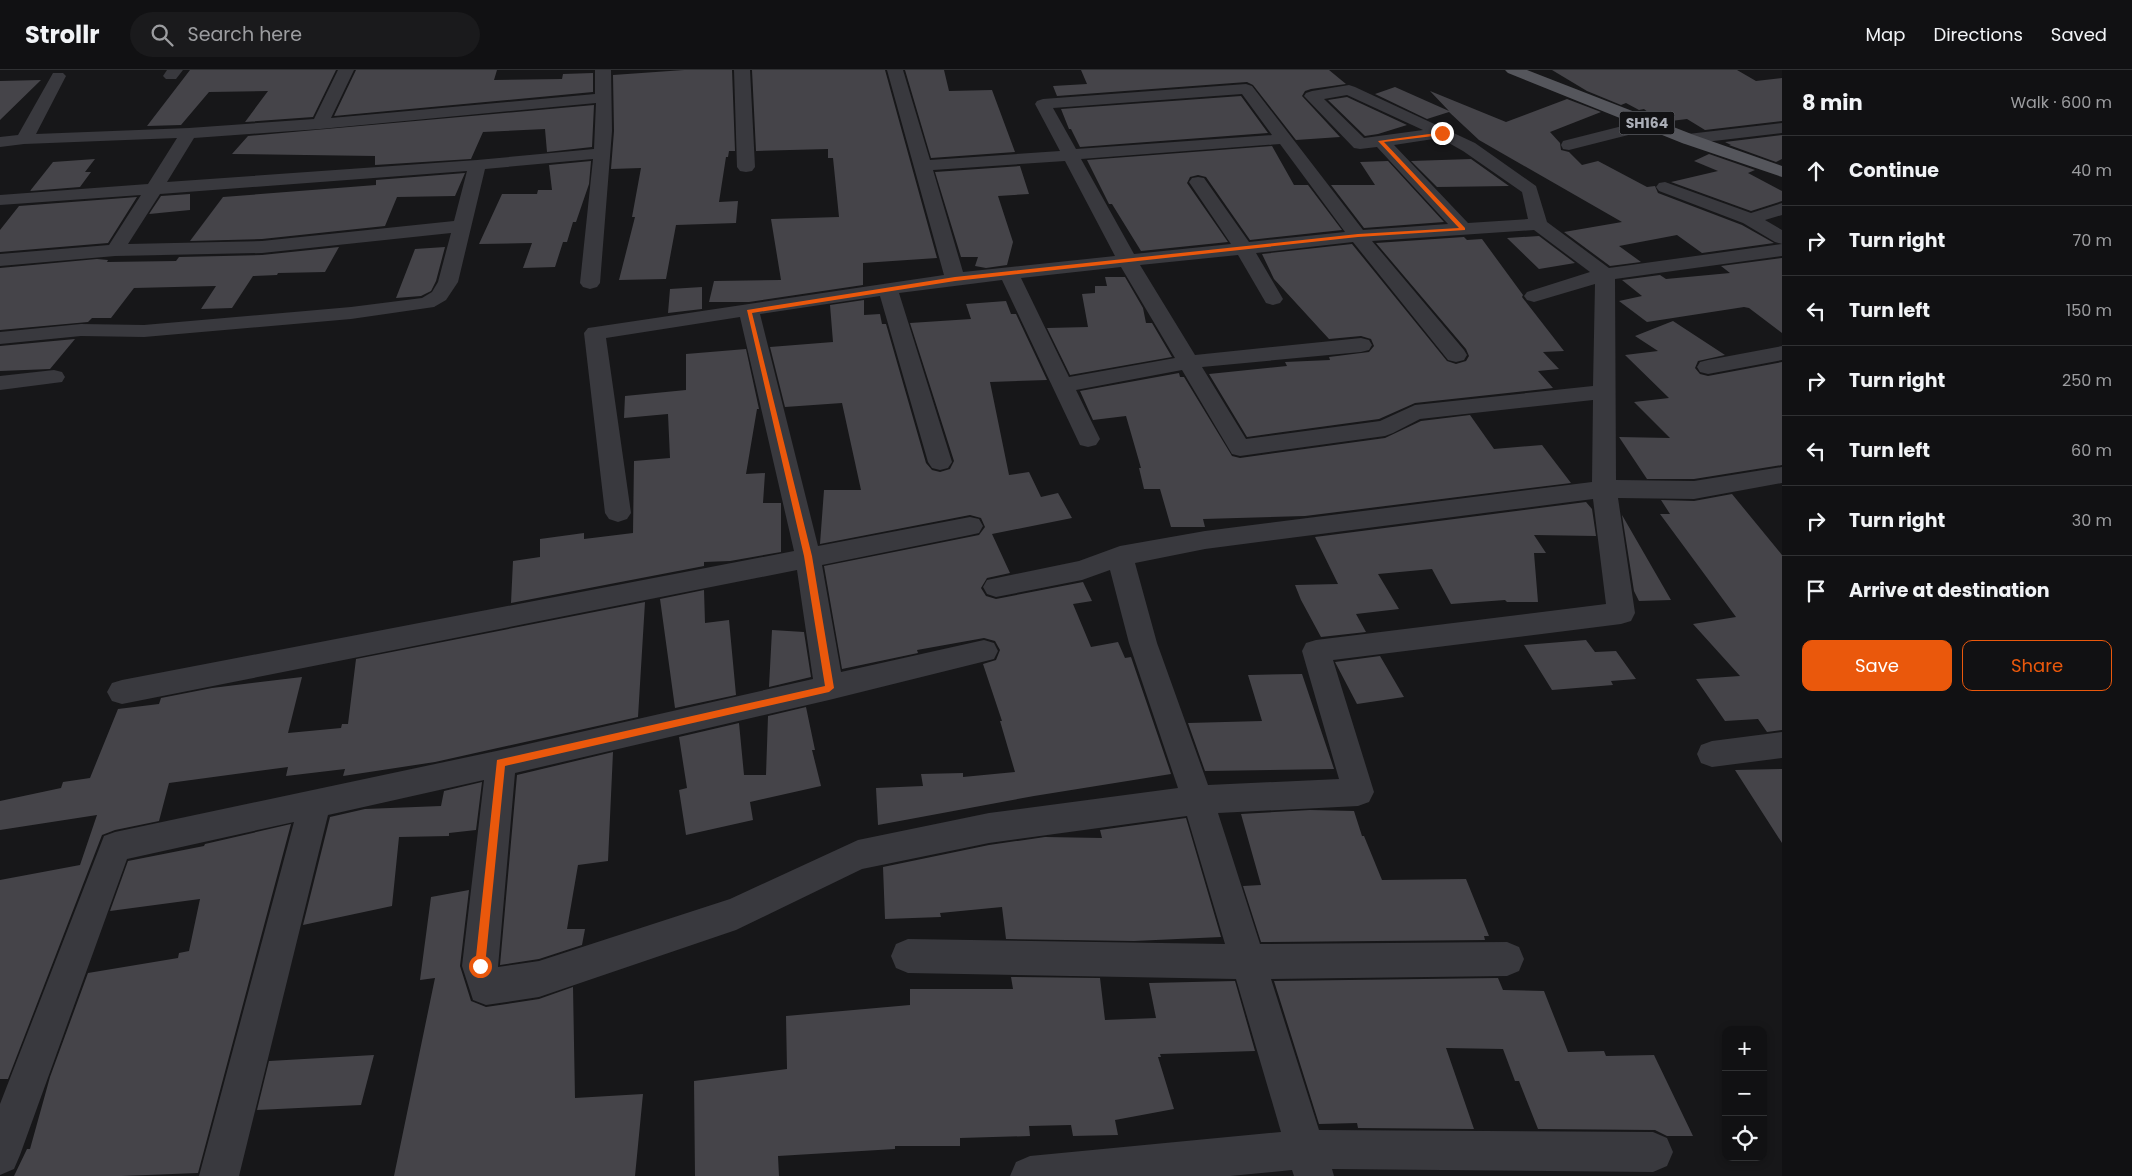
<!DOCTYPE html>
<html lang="en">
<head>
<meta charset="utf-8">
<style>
	body { margin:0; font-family:Poppins,sans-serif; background:#1a1a1c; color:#f1f3f6 }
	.controls { position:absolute; right:15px; bottom:15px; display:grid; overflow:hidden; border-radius:10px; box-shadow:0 2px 8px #0003 }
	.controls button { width:45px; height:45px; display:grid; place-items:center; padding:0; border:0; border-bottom:1px solid #303133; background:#111113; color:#f1f3f6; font:25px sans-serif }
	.stop { position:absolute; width:15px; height:15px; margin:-11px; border:4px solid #ea580c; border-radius:50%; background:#fff }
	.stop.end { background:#ea580c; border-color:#fff; box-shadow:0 1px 5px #0008 }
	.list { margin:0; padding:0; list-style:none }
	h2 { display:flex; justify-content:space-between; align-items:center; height:65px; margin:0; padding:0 20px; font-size:21px }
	h2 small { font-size:16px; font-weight:400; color:#9c9da0 }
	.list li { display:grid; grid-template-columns:32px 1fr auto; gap:15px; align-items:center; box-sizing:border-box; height:70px; padding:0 20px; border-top:1px solid #303133 }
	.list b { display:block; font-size:19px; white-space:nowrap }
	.list em { font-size:16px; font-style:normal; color:#9c9da0 }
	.actions { display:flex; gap:10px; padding:15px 20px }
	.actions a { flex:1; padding:11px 0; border:1px solid #ea580c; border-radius:10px; text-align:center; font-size:18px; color:#ea580c }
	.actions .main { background:#ea580c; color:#fff }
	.icon { flex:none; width:28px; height:28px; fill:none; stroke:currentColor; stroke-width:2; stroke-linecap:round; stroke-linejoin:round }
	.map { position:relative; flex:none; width:1782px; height:1106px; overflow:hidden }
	header { display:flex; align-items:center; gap:30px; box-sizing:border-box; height:70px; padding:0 25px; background:#111113; border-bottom:1px solid #303133 }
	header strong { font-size:24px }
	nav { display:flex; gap:28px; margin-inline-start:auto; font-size:18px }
	.search { width:350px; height:45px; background:#1a1a1c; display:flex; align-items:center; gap:12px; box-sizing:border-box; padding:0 18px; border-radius:28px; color:#9c9da0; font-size:19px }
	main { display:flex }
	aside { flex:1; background:#111113 }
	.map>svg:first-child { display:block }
	.building { fill:#454449 }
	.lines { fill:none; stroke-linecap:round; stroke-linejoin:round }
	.street { fill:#39393e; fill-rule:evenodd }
	.primary { fill:#55565c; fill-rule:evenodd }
	.route { fill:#ea580c }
	.labels { text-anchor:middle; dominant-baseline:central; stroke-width:4.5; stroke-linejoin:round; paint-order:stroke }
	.shield { fill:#121214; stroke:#7d7f86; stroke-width:1 }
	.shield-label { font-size:14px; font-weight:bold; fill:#abaeb7 }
</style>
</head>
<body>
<header>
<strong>Strollr</strong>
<div class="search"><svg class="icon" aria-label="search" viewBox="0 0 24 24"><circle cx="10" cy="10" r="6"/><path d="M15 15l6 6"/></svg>Search here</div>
<nav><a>Map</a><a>Directions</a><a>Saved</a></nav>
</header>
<main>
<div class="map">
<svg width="1782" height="1106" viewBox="0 0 1782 1106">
	<rect width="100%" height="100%" fill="#171719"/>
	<!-- building -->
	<path class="building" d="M 190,0 L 336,0 L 313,47 L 245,52 L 268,21 L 209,22 L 181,55 L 147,56 Z
		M 356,0 L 497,0 L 494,10 L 562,9 L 563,4 L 593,3 L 593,22 L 334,46 Z
		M 684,0 L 732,0 L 735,81 L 729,81 L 728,87 L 726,87 L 719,132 L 738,131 L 736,153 L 676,155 L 666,209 L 619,210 L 635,147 L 632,147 L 641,98 L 611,99 L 614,61 L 613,5 Z
		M 752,0 L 885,0 L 937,188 L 863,193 L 863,215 L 749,232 L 709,232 L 714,211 L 781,210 L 771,149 L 839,147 L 833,88 L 828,88 L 828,79 L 756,81 Z
		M 905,0 L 944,0 L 949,21 L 992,20 L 1015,82 L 931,88 Z
		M 1081,0 L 1329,0 L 1346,14 L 1311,19 L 1305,21 L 1302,26 L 1340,67 L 1296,70 L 1253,15 L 1247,12 L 1057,26 L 1053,16 L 1087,14 Z
		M 1552,0 L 1737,0 L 1756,11 L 1782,8 L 1782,51 L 1705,60 L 1687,49 L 1671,51 L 1666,48 L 1655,48 L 1644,39 L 1639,40 L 1626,33 L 1621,35 L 1587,21 Z
		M 41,10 L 0,50 L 0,11 Z
		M 1395,17 L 1449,41 L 1430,21 L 1506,52 L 1567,29 L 1601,42 L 1550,62 L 1560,73 L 1561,80 L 1569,82 L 1582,95 L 1598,91 L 1647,117 L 1655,116 L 1658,123 L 1742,155 L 1774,173 L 1702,183 L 1677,165 L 1619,176 L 1641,192 L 1610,196 L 1564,162 L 1622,152 L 1479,70 L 1449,42 L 1427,49 L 1375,24 Z
		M 1241,26 L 1268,63 L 1080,77 L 1071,59 L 1069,59 L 1061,39 Z
		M 1347,27 L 1407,55 L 1378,64 L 1365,66 L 1328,30 Z
		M 594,35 L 592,77 L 547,82 L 545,59 L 483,62 L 471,89 L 375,95 L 375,86 L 232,84 L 248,66 Z
		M 1782,65 L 1782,89 L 1776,92 L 1729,75 L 1731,75 L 1725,72 Z
		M 1272,76 L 1294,115 L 1308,115 L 1342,160 L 1250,170 L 1206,107 L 1198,105 L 1190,107 L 1187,113 L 1228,172 L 1141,181 L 1112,134 L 1109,134 L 1087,90 Z
		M 1709,84 L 1755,100 L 1748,103 L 1782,121 L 1782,131 L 1751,141 L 1671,112 L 1718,101 L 1694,91 Z
		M 95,89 L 85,102 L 91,102 L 80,117 L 30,121 L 53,92 Z
		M 1471,89 L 1509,116 L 1437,117 L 1411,91 Z
		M 591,91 L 589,114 L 576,152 L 573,152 L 567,172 L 563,172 L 555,197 L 523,198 L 532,173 L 479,174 L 502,124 L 537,124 L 538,120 L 552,120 L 549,95 Z
		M 1388,91 L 1444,152 L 1364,158 L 1331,115 L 1375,115 L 1360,92 Z
		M 1020,96 L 1029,124 L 998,126 L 1013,172 L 1007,195 L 986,198 L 975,196 L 978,187 L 961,187 L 935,102 Z
		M 465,103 L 455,126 L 397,127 L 385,156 L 262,169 L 190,171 L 223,127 L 376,115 L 376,110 Z
		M 190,124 L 190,140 L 149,144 L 161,126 Z
		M 137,127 L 108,173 L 0,182 L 0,160 L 19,136 Z
		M 1539,166 L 1575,193 L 1539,199 L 1507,168 Z
		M 1464,167 L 1467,170 L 1482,169 L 1523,225 L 1522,227 L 1564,281 L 1543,282 L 1559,299 L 1538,301 L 1553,318 L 1415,333 L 1379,349 L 1247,367 L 1209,304 L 1287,296 L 1285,292 L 1330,290 L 1329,287 L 1369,282 L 1374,276 L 1371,269 L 1361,266 L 1329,269 L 1274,209 L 1262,184 L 1352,174 L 1447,291 L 1456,294 L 1466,291 L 1469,286 L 1466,279 L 1376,173 Z
		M 339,177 L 325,202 L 278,203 L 277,205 L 253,206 L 232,238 L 201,239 L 216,216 L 134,218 L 111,248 L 92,248 L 88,252 L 0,260 L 0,198 L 97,189 L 108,190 L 107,192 L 176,191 L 179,187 L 262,185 Z
		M 445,177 L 436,211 L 431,221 L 421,226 L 396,228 L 415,179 Z
		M 1782,188 L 1782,263 L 1749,238 L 1744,237 L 1647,252 L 1619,231 L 1642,226 L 1622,210 L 1660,205 L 1666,209 L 1730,203 L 1721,196 Z
		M 1105,207 L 1125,207 L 1143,238 L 1146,253 L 1152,253 L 1172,287 L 1070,305 L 1047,258 L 1088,257 L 1082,224 L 1095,223 L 1095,216 L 1107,216 Z
		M 702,217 L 702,239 L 668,243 L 670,219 Z
		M 864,230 L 864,245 L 880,244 L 882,254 L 886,254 L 926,393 L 932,400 L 940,402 L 950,399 L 954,391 L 910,253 L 971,249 L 966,234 L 1006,231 L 1011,244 L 1016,244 L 1047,310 L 990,312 L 1009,405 L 1029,402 L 1041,427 L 1058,423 L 1072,448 L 992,464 L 1010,503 L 987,508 L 981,518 L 986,526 L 996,529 L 1083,512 L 1092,531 L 1073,534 L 1091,577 L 1118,572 L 1125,588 L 1131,587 L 1171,704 L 1034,726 L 878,755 L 876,718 L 923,716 L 921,704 L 963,703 L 963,707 L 1015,702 L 1000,651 L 1002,651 L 983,594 L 996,590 L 1000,580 L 995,571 L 984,568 L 917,580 L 918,583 L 842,599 L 824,496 L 979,465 L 985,457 L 981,448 L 970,445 L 820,474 L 824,420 L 861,420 L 842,333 L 785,337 L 770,277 L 833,272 L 830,235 Z
		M 1673,251 L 1725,285 L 1698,291 L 1695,298 L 1700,304 L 1708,306 L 1782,292 L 1782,395 L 1694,409 L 1647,409 L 1619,367 L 1670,368 L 1634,332 L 1669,328 L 1625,285 L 1658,281 L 1635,266 Z
		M 75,269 L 50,299 L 0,301 L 0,276 Z
		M 746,279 L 759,339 L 757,339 L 746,404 L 765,403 L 763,433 L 781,433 L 781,482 L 730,491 L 704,492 L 704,496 L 511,533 L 513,491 L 540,487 L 540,469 L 584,463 L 584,469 L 633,463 L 634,391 L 670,388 L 668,344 L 624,348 L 625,326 L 686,320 L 686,284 Z
		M 1179,303 L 1180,307 L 1184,307 L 1232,386 L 1240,388 L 1385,368 L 1421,351 L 1470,345 L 1494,379 L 1542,375 L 1571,413 L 1305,446 L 1203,449 L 1205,457 L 1171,457 L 1160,419 L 1144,419 L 1139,398 L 1141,398 L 1126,346 L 1093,350 L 1080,321 Z
		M 1732,424 L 1782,485 L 1782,660 L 1767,662 L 1758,649 L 1725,651 L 1696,609 L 1740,606 L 1693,554 L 1736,547 L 1660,444 L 1670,444 L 1661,430 L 1694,431 Z
		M 1586,432 L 1592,439 L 1596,466 L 1534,465 L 1546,483 L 1534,483 L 1538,532 L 1507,532 L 1505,530 L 1451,534 L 1432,499 L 1378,504 L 1399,539 L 1356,544 L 1366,562 L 1321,567 L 1301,530 L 1295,515 L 1338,514 L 1315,467 Z
		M 1622,445 L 1671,530 L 1639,531 L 1634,521 Z
		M 704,520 L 705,553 L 729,550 L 736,625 L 675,638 L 660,529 Z
		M 645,532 L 638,647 L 435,692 L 343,706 L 345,699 L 286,706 L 288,697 L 169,713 L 159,751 L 115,760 L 102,765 L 8,1009 L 0,1009 L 0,810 L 80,795 L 97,745 L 0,760 L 0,731 L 61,718 L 63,712 L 90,708 L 118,639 L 159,634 L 161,628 L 212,618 L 302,607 L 288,663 L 341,658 L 342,654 L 348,654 L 356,589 Z
		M 772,560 L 804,562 L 811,607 L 769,617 Z
		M 1586,570 L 1595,582 L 1616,581 L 1636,609 L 1611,611 L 1613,615 L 1552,620 L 1524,575 Z
		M 1380,586 L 1404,627 L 1357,634 L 1335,592 Z
		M 1302,604 L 1334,699 L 1205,701 L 1188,653 L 1262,651 L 1248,605 Z
		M 806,637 L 815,680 L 812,680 L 821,716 L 750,732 L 753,750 L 686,765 L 679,720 L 687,718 L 679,667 L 739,653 L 744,705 L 766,705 L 768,646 Z
		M 613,682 L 608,791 L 578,795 L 567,859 L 585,859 L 582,875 L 539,889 L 500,895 L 517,705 Z
		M 1782,699 L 1782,773 L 1735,700 Z
		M 482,712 L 476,760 L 449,763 L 449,766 L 399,767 L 392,836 L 303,855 L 330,747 L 365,739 L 441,736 L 444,721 Z
		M 1310,740 L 1354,741 L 1362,766 L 1364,766 L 1382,810 L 1466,809 L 1489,866 L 1484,866 L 1485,870 L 1261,872 L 1243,816 L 1261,815 L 1241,744 Z
		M 1186,748 L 1221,867 L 1134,871 L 1006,869 L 1002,837 L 940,843 L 941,847 L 885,849 L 883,797 L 989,775 L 1045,767 L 1102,768 L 1100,760 Z
		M 291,754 L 198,1103 L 122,1106 L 14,1106 L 27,1079 L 30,1079 L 50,1007 L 88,903 L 178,888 L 179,883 L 189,881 L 200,829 L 110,841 L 128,791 L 204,776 L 205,774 Z
		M 469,820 L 460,896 L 471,931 L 486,937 L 539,929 L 573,917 L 575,1028 L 643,1024 L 635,1106 L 394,1106 L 435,908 L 420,910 L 431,827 Z
		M 1011,907 L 1100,908 L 1105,950 L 1156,948 L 1149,913 L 1235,911 L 1255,981 L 1160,984 L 1161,987 L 1158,987 L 1174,1039 L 1115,1050 L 1118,1065 L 1073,1066 L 1071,1055 L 1029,1056 L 1030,1066 L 960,1068 L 960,1076 L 895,1076 L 895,1079 L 778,1086 L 779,1106 L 695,1106 L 694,1011 L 787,999 L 786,946 L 910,935 L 910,919 L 1013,919 Z
		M 1498,908 L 1503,920 L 1544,921 L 1568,982 L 1604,981 L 1606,986 L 1654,985 L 1693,1066 L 1667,1066 L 1655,1060 L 1538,1059 L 1519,1011 L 1515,1011 L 1503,979 L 1446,978 L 1474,1059 L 1358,1058 L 1357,1053 L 1319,1054 L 1274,911 Z
		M 374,985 L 361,1035 L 257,1040 L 269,991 Z"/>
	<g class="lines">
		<!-- street -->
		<path class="street" d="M 167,0 L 183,0 L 176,9 L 166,9 L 163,6 Z
			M 338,0 L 354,0 L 331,48 L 595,24 L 595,0 L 611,0 L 612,61 L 600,213 L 597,217 L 590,219 L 583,217 L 580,213 L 593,89 L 485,99 L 458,212 L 446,230 L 434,237 L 351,249 L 144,267 L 81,266 L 0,274 L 0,262 L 81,254 L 144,255 L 351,237 L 422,228 L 432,222 L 438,212 L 451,163 L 262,183 L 115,186 L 0,196 L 0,184 L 109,175 L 141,125 L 0,135 L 0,125 L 148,114 L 177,68 L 24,74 L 0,77 L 0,67 L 18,65 L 53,3 L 63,3 L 66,6 L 36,64 L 189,58 L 314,49 ZM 596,33 L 594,79 L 477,90 L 167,112 L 194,68 L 320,59 ZM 467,101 L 454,151 L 262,171 L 128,174 L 160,124 Z
			M 734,0 L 750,0 L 755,97 L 752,101 L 746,102 L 740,101 L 737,97 Z
			M 887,0 L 903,0 L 930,90 L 1060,81 L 1035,34 L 1037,31 L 1043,29 L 1246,14 L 1252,16 L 1363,160 L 1448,154 L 1377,77 L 1360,79 L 1354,78 L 1304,26 L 1306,23 L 1312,21 L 1349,15 L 1355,17 L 1475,73 L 1536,116 L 1547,152 L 1609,198 L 1782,174 L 1782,186 L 1615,209 L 1616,410 L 1694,411 L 1782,397 L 1782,413 L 1694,429 L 1618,428 L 1635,543 L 1631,551 L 1621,554 L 1333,590 L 1374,722 L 1369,732 L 1358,736 L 1218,743 L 1260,874 L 1507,872 L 1519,877 L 1524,889 L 1519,901 L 1507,906 L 1271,909 L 1319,1060 L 1653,1062 L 1667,1068 L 1673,1082 L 1667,1096 L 1653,1102 L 1332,1099 L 1334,1106 L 1294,1106 L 1292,1100 L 1230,1106 L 1010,1106 L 1016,1092 L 1030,1086 L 1281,1062 L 1236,909 L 908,903 L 896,898 L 891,886 L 896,874 L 908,869 L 1225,874 L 1187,746 L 989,773 L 862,799 L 736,860 L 539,927 L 486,935 L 473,930 L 462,896 L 484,710 L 328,745 L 239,1106 L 199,1106 L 294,752 L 127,789 L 20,1085 L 14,1099 L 0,1105 L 0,1034 L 104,766 L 115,762 L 501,680 L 813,609 L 797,500 L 122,634 L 112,631 L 107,622 L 112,613 L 122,610 L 794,481 L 740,247 L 606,268 L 631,443 L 627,449 L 618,452 L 609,449 L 605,443 L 584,263 L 588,258 L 595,257 L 944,205 ZM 1242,24 L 1272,65 L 1076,79 L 1053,38 ZM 1347,25 L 1423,60 L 1364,68 L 1324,29 ZM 1440,68 L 1463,81 L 1522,122 L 1528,149 L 1468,153 L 1394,75 ZM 1280,74 L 1345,162 L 1249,172 L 1204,108 L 1198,107 L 1192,108 L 1189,112 L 1231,174 L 1134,184 L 1081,89 ZM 1065,91 L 1115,186 L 963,202 L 933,100 ZM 1534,160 L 1590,202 L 1527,222 L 1524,226 L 1527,230 L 1534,232 L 1595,214 L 1593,316 L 1415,335 L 1380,351 L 1246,369 L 1202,297 L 1361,282 L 1369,280 L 1372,275 L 1369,270 L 1361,268 L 1195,285 L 1140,195 L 1238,185 L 1266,233 L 1273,235 L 1280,233 L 1283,229 L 1256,183 L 1353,172 L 1448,290 L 1456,292 L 1464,290 L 1467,285 L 1464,280 L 1372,171 ZM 1121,197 L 1175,288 L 1069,307 L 1021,208 ZM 1002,210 L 1080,375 L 1088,377 L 1096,375 L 1100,369 L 1076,320 L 1182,300 L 1232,384 L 1240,386 L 1385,366 L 1393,363 L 1420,349 L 1593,330 L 1592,412 L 1205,461 L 1120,476 L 1079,491 L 987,510 L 983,517 L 987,524 L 996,527 L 1082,510 L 1110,500 L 1129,573 L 1178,718 L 989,743 L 858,770 L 730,829 L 539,891 L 498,897 L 515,703 L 829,630 L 994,589 L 998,581 L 994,573 L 984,570 L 841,602 L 822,495 L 970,465 L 979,463 L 983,456 L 979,449 L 970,447 L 818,476 L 760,244 L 880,226 L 928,392 L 932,398 L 940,400 L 948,398 L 952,392 L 899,223 ZM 1593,429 L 1606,534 L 1316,570 L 1306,573 L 1302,581 L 1339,709 L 1208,715 L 1157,573 L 1135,493 L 1205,479 Z
			M 1650,49 L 1656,50 L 1658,54 L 1656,58 L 1569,80 L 1563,79 L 1561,75 L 1563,71 Z
			M 1782,53 L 1782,63 L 1688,74 L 1682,73 L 1680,69 L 1682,65 L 1688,64 Z
			M 1665,112 L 1751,143 L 1782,133 L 1782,145 L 1765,150 L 1782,160 L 1782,174 L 1775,172 L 1743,153 L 1659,121 L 1656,117 L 1659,113 Z
			M 1782,276 L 1782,290 L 1708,304 L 1700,302 L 1697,297 L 1700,292 L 1708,290 Z
			M 54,300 L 62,302 L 65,307 L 62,312 L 0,320 L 0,306 Z
			M 1782,662 L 1782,688 L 1712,697 L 1701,693 L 1697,684 L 1701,675 L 1712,671 Z"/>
		<!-- primary -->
		<path class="primary" d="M 1505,0 L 1527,0 L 1694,65 L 1782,96 L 1782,107 L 1682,73 L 1508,3 Z"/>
	</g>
	<!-- route -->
	<path class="route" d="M 1444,62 L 1442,65 L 1384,72 L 1465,158 L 1465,160 L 1358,167 L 955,211 L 752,243 L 812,486 L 834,618 L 829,622 L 505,696 L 485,896 L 484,899 L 480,901 L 476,899 L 475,896 L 497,690 L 825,616 L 804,486 L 747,240 L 955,207 L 1358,164 L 1459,158 L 1378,71 Z"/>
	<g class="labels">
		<!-- shield labels -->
		<rect class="shield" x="1619.5" y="41.5" width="55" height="23" rx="4"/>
		<g class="shield-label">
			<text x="1647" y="53">SH164</text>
		</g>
	</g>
</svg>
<div class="controls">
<button>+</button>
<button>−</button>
<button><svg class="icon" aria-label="locate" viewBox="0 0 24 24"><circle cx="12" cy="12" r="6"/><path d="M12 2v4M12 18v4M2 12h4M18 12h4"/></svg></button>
</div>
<div class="stop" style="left:480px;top:896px"></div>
<div class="stop end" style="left:1442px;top:63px"></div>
</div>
<aside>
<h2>8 min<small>Walk · 600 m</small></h2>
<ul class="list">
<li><svg class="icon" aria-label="ahead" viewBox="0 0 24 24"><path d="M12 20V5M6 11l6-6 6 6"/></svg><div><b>Continue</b></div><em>40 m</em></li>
<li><svg class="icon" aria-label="right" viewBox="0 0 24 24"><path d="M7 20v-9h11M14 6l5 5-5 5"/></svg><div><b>Turn right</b></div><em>70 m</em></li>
<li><svg class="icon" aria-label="left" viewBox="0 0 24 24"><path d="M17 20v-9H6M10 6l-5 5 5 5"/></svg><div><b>Turn left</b></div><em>150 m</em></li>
<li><svg class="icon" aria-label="right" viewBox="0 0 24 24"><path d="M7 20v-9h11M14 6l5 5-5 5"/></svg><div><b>Turn right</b></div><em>250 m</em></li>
<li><svg class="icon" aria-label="left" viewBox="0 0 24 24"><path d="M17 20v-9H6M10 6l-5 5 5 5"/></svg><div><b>Turn left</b></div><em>60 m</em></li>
<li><svg class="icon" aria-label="right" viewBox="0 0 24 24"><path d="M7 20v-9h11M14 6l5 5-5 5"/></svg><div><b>Turn right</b></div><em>30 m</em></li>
<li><svg class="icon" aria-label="arrive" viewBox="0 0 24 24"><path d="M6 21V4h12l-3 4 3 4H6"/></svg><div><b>Arrive at destination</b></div></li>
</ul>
<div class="actions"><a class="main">Save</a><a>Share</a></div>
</aside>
</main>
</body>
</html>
